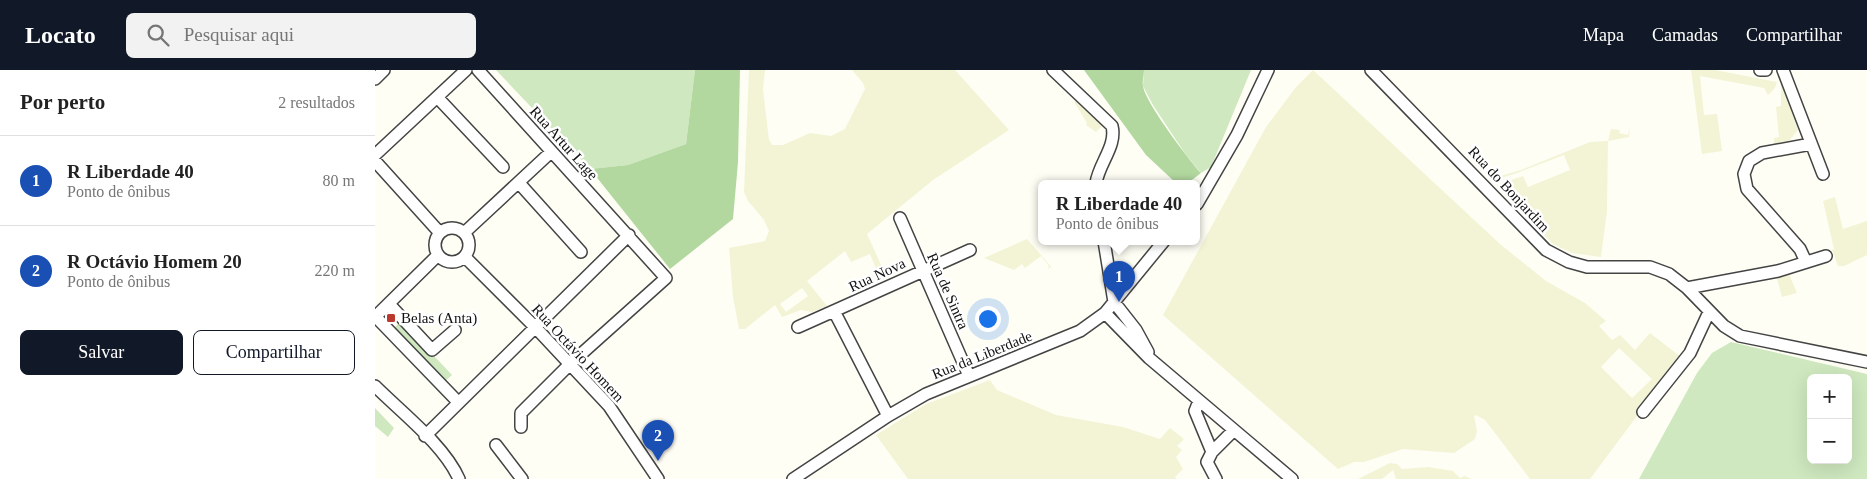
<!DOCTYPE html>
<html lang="pt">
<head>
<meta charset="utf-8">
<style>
	body { margin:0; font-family:"Times New Roman",serif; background:#f2f2f2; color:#222 }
	.controls { position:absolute; right:15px; bottom:15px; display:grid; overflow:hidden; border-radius:8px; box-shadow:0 5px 20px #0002 }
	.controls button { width:45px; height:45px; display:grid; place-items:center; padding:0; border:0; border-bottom:1px solid #e0e0e0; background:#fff; color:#222; font:25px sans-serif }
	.you { position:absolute; left:612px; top:248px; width:18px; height:18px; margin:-12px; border:4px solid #fff; border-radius:50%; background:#1a73e8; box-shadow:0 0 0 8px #1a73e833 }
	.badge { display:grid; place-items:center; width:32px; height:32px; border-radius:50%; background:#111827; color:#fff; font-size:16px; font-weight:700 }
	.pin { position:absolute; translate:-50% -41px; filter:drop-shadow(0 1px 2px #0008) }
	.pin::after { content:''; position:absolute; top:26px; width:18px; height:15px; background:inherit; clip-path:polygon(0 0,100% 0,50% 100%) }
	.popup { position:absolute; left:663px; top:110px; width:162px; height:65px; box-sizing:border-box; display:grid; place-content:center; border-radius:8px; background:#fff; filter:drop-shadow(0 1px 4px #0005); font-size:16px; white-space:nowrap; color:#767676 }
	.popup b { font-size:19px; color:#222 }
	.popup::after { content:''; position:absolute; left:50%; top:100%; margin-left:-10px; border:10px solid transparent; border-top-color:#fff }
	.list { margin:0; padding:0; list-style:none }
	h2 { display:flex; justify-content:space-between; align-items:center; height:65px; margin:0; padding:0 20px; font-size:21px }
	h2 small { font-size:16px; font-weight:400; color:#767676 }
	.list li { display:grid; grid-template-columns:32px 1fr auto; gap:15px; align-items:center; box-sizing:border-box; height:90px; padding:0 20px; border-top:1px solid #e0e0e0 }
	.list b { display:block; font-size:19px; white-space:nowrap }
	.list p { margin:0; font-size:16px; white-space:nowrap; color:#767676 }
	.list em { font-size:16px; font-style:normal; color:#767676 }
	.actions { display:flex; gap:10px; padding:15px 20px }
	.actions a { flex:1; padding:11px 0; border:1px solid #111827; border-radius:8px; text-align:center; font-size:18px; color:#111827 }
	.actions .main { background:#111827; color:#fff }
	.icon { flex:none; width:28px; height:28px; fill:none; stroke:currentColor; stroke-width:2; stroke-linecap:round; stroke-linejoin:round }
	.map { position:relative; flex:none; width:1492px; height:409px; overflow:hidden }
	header { display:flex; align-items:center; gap:30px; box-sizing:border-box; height:70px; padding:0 25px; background:#111827; color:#fff }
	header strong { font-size:24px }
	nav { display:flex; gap:28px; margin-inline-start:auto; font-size:18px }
	.search { width:350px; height:45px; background:#f2f2f2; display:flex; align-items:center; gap:12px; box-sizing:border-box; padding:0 18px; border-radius:8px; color:#767676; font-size:19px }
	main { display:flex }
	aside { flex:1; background:#fff }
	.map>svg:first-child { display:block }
	.farmland { fill:#f3f4d5; fill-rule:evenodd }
	.green { fill:#cfe8bf; fill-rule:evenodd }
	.forest { fill:#b2d89f }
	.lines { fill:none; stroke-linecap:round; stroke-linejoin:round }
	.minor-casing { stroke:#444; stroke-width:14 }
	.minor { stroke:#fff; stroke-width:11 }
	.poi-dot { fill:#ba392f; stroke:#fff; stroke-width:2 }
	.labels { text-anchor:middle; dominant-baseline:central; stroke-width:5; stroke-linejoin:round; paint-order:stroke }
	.street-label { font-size:15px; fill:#111; stroke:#fff }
	.poi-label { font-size:15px; fill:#111; stroke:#fff; text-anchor:start }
</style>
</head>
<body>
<header>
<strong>Locato</strong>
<div class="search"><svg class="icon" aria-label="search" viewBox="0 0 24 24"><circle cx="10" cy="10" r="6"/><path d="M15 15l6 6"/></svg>Pesquisar aqui</div>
<nav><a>Mapa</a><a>Camadas</a><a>Compartilhar</a></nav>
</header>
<main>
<aside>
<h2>Por perto<small>2 resultados</small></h2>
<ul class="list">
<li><span class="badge" style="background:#1a4fb4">1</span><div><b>R Liberdade 40</b><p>Ponto de ônibus</p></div><em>80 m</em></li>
<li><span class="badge" style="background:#1a4fb4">2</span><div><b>R Octávio Homem 20</b><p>Ponto de ônibus</p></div><em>220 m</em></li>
</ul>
<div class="actions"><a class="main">Salvar</a><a>Compartilhar</a></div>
</aside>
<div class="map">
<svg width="1492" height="409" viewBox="0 0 1492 409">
	<rect width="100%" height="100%" fill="#fefef5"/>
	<!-- farmland -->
	<path class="farmland" d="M 374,0 L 390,0 L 388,19 L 394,70 L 397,75 L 408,75 L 435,63 L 456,66 L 470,59 L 490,19 L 488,13 L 477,0 L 580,0 L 634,60 L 558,110 L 492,164 L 512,208 L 506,211 L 495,184 L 476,192 L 470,181 L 432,211 L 452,236 L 437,242 L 426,240 L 407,247 L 400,235 L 370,259 L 364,259 L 358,227 L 354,178 L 390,171 L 394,161 L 389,150 L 373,131 L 369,122 ZM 427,218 L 433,226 L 411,242 L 405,234 Z
		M 938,0 L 1125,174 L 1171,211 L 1210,233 L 1231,251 L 1224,256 L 1237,270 L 1245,265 L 1260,280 L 1275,263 L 1306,287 L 1215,409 L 1155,409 L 1110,350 L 1101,345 L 1099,346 L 1102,361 L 1100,369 L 1079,383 L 1028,379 L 989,392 L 979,392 L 963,399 L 788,245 L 891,57 L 921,17 ZM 1244,278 L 1277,309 L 1257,328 L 1226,297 Z
		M 1316,0 L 1340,0 L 1402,12 L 1400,18 L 1393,25 L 1389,18 L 1325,6 L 1329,45 L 1342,44 L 1347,81 L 1327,84 Z
		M 1406,13 L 1423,60 L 1414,71 L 1399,74 L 1399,68 L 1404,67 L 1401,37 L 1406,36 Z
		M 705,27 L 729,54 L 721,62 L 711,55 L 712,53 L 699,32 Z
		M 1255,57 L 1254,67 L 1233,71 L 1232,141 L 1226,187 L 1197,183 L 1178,174 L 1121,115 L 1148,106 L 1153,117 L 1195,100 L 1189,85 L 1142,103 L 1123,109 L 1115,109 L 1146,100 L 1215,72 L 1233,71 L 1236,59 L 1245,60 L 1244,63 L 1253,65 Z
		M 1460,127 L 1468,159 L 1492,151 L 1492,185 L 1469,196 L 1463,196 L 1457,180 L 1459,179 L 1448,131 Z
		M 652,169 L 679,200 L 676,197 L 673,199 L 674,196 L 666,186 L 650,198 L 647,194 L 639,200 L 609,188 Z
		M 1413,202 L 1422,223 L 1407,227 L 1401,205 Z
		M 615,310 L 622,320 L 681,345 L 748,357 L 785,369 L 795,358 L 809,369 L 802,376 L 807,380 L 801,387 L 808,399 L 800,407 L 802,409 L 533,409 L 501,365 L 551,334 Z
		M 1015,393 L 1022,394 L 1027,399 L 1053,397 L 1078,401 L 1085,408 L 1090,406 L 1096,409 L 1021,409 L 1018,400 L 1007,409 L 983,409 Z"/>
	<!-- green -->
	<path class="green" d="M 121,0 L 320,0 L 311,74 L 253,95 L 215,99 Z
		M 769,0 L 876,0 L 836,97 L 826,103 L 811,85 L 778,35 L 768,16 Z
		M 26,251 L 77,305 L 68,313 L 18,259 Z
		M 1356,272 L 1492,304 L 1492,409 L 1264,409 L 1322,303 L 1337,283 ZM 1436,308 L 1473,308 L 1473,390 L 1436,390 Z
		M 0,338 L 19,358 L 13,367 L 0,356 Z"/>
	<!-- forest -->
	<path class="forest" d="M 320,0 L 365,0 L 363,92 L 358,149 L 295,199 L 215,99 L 253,95 L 311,74 Z
		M 709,0 L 769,0 C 769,5 767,11 768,16 C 770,32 813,89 826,103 L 813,113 L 801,113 L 771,85 Z"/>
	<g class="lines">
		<defs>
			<path id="minor" d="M 103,0 L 291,208 L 195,294 L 146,343 L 146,357
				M 678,0 L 737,56 C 742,76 724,93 721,113
				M 996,0 L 1171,180 L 1194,192 L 1212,197 L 1275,197 L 1294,204 L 1312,218 L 1349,256 L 1365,266 L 1492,292
				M 1385,0 L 1391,0
				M 1408,0 L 1448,104
				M 0,9 L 9,0
				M 62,27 L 128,97
				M 0,85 L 91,0
				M 0,91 L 65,163
				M 144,113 L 206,182
				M 822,134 L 862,65 L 893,0
				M 525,148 L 594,306
				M60 175a17 17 0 1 1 34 0a17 17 0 1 1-34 0Z
				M 89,163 L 176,82
				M 729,171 L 739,232 L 761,260 L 773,282
				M 90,187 L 161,258 L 234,336 L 283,409
				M 1431,192 L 1425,179 L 1372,119 L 1369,104 L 1374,91 L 1387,83 L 1436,74
				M 1312,218 L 1403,201 L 1451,186
				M 14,234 L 57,280 L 80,260
				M 459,241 L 513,346
				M 730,243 L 774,288 L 917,409
				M 0,246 L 83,332
				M 0,247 L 63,185
				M 423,257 L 595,180
				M 0,316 C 27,343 69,375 84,409
				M 824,331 L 820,341 L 837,382 L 859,360
				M 1268,342 L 1315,283 L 1334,242
				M 50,366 L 254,165
				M 121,375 L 147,409
				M 837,382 L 832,392 L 841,409
				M 418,409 L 513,346 L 551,324 L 705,261 L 730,243 L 789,171"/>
		</defs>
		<!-- minor casing -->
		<use href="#minor" class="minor-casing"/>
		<!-- minor -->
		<use href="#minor" class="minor"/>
	</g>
	<!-- markers -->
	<rect class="poi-dot" x="11" y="243" width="10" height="10" rx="2.5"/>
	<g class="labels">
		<!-- street labels -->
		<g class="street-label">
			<text transform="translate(189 73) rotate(48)">Rua Artur Lage</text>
			<text transform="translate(1134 119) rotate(47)">Rua do Bonjardim</text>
			<text transform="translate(502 205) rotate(-25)">Rua Nova</text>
			<text transform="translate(573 221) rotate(66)">Rua de Sintra</text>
			<text transform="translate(203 283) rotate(47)">Rua Octávio Homem</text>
			<text transform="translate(607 285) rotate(-22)">Rua da Liberdade</text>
		</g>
		<!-- poi labels -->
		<g class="poi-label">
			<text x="26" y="248">Belas (Anta)</text>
		</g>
	</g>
</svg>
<div class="controls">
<button>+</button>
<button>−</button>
</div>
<div class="you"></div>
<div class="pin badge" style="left:744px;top:232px;background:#1a4fb4">1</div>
<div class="popup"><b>R Liberdade 40</b>Ponto de ônibus</div>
<div class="pin badge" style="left:283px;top:391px;background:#1a4fb4">2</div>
</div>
</main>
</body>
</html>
